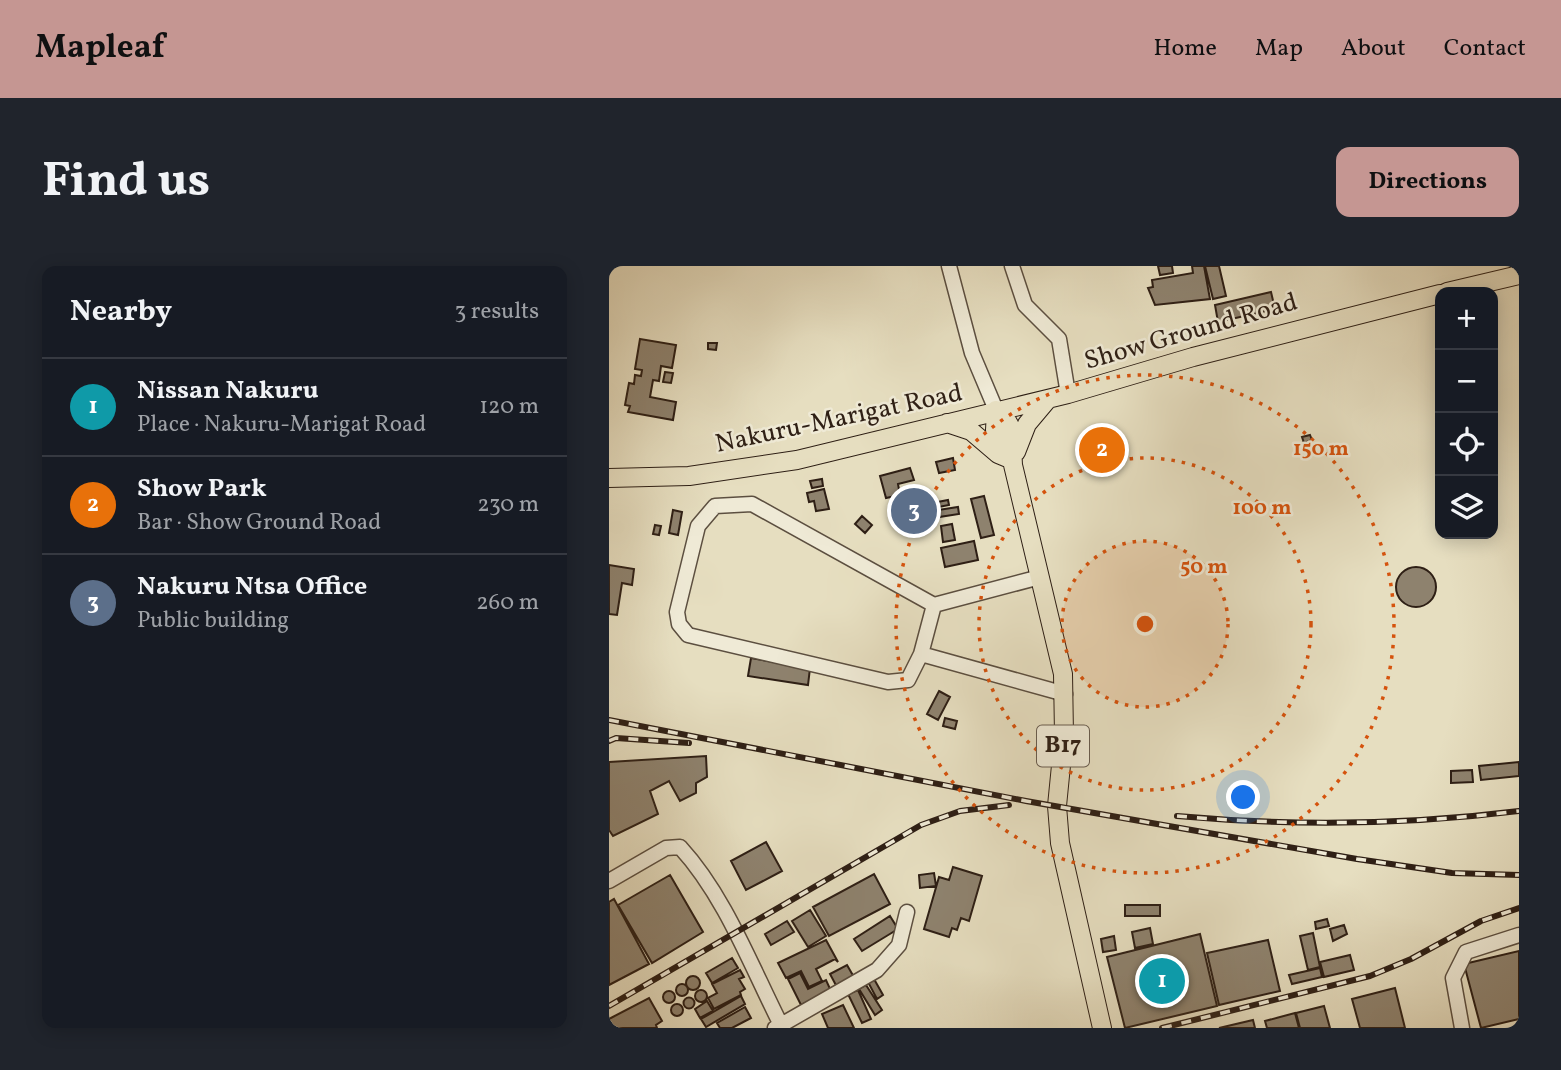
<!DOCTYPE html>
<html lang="en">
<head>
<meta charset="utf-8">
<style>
	body { margin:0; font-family:Vollkorn,serif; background:#20242c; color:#f1f3f6 }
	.controls { position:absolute; right:21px; top:21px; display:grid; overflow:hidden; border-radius:14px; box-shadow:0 4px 18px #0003 }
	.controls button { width:63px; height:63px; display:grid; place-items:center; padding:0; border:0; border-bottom:2px solid #363941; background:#171b24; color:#f1f3f6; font:35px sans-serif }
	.you { position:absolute; left:635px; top:532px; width:24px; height:24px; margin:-18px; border:5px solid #fff; border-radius:50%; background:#1a73e8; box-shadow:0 0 0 10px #1a73e833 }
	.badge { display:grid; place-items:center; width:46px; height:46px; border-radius:50%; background:#c59692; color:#fff; font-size:23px; font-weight:700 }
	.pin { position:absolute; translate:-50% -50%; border:4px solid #fff; box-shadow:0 2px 7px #0006 }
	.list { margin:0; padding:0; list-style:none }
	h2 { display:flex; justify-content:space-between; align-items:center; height:91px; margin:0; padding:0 28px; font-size:30px }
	h2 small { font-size:23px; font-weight:400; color:#9ea1a6 }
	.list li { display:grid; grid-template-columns:46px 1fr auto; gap:21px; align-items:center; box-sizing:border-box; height:98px; padding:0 28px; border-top:2px solid #363941 }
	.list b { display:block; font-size:26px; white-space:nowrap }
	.list p { margin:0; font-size:23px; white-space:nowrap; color:#9ea1a6 }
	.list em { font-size:23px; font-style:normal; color:#9ea1a6 }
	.icon { flex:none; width:38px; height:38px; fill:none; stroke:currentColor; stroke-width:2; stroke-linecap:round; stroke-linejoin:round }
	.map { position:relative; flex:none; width:910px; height:762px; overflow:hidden; border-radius:14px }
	header { display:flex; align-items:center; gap:42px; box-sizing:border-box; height:98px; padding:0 35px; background:#c59692; color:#111 }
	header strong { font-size:33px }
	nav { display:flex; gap:38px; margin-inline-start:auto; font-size:24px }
	.intro { display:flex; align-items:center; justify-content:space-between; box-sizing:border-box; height:168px; padding:0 42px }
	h1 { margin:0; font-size:49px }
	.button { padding:18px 32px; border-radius:14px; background:#c59692; color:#111; font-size:24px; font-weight:700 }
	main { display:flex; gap:42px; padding:0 42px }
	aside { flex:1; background:#171b24; border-radius:14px; box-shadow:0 4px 18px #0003 }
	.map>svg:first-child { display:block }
	.building { fill:#8e826e; stroke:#2e1f15; stroke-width:2 }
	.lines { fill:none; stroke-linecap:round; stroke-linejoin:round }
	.minor-casing { stroke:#5c4f40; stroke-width:17 }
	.major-casing { stroke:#2e1f15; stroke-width:20 }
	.minor { stroke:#efead6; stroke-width:14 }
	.major { stroke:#e6dec0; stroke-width:18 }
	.rail-casing { stroke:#2e1f15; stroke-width:6 }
	.rail { stroke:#efead6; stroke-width:3.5; stroke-dasharray:10; stroke-linecap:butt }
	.ring { fill:none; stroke:#d5530d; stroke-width:3.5; stroke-dasharray:3.5 7 }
	.labels { text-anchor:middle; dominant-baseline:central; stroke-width:5; stroke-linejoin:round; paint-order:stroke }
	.shield { fill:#efead6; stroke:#685c4f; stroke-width:2 }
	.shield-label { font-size:24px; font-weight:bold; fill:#2e1f15 }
	.street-label { font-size:26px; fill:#2e1f15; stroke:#efead6 }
	.centre { fill:#d5530d; stroke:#efead6; stroke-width:3.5 }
	.ring-label { font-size:21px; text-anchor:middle; font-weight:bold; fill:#d5530d; stroke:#efead6; stroke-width:5; stroke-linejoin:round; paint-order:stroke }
</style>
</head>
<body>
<header>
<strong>Mapleaf</strong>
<nav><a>Home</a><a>Map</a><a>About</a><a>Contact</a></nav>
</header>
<div class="intro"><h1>Find us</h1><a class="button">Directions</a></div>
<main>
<aside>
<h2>Nearby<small>3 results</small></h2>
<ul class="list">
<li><span class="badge" style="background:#0f9aa8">1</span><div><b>Nissan Nakuru</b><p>Place · Nakuru-Marigat Road</p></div><em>120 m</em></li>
<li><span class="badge" style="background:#e8710a">2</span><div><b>Show Park</b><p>Bar · Show Ground Road</p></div><em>230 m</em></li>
<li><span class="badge" style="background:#5c6f8a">3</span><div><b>Nakuru Ntsa Office</b><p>Public building</p></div><em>260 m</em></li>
</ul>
</aside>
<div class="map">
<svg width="910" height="762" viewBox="0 0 910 762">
	<rect width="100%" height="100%" fill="#e6dec0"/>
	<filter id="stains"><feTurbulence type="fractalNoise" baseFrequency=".00286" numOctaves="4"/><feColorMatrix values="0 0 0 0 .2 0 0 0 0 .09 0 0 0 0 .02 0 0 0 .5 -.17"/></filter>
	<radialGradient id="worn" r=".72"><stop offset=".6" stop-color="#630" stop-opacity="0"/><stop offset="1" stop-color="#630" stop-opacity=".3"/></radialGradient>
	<!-- building -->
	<path class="building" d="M 549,0 L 563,0 L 564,7 L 551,9 Z
		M 583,0 L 595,0 L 601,33 L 546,39 L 539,22 L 544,21 L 543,14 L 584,7 Z
		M 596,0 L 610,0 L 617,30 L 604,33 Z
		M 662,26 L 666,43 L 609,56 L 606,39 Z
		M 31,73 L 67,79 L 63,102 L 52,100 L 50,115 L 44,114 L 41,131 L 67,136 L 64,154 L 19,146 L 21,140 L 16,139 L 20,117 L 25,118 L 26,109 L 32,110 L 33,104 L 26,103 Z
		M 99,77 L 108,77 L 107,84 L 99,83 Z
		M 56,106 L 64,107 L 62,117 L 54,116 Z
		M 701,169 L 703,174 L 695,177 L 693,171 Z
		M 344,192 L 346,204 L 330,207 L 327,196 Z
		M 301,202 L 305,214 L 289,218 L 291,229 L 277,232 L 271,210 Z
		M 213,213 L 214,220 L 203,222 L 201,215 Z
		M 215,223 L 220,243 L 207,245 L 205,235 L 200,236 L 198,227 Z
		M 375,230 L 385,269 L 372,272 L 362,233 Z
		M 339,234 L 340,239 L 319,243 L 318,238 Z
		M 349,241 L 350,248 L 330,251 L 329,244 Z
		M 64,244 L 73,246 L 69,269 L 60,267 Z
		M 253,250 L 263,259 L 256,267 L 246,258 Z
		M 343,258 L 346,274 L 334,276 L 332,260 Z
		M 46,259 L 52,260 L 50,269 L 44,268 Z
		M 365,275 L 369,294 L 336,301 L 332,282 Z
		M 0,299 L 25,303 L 23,319 L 13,317 L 8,349 L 0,348 Z
		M787 321a20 20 0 1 1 40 0a20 20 0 1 1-40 0Z
		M 142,392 L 201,402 L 199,419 L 139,410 Z
		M 330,425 L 341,431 L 329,454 L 318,448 Z
		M 336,452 L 348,455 L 346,463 L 334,460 Z
		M 97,490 L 98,511 L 87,517 L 87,527 L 71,535 L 60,515 L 41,525 L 49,548 L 4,570 L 0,564 L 0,496 Z
		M 910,496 L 910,510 L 872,514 L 870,500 Z
		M 863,504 L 864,516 L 842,517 L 842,505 Z
		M 157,576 L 173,605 L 137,624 L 122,595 Z
		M 344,601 L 373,610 L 360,655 L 352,652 L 348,664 L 343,662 L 340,671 L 315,663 L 330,611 L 340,614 Z
		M 325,607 L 327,620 L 311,622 L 310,609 Z
		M 265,608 L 281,638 L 220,670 L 204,641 Z
		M 61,609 L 94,666 L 43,697 L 9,639 Z
		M 5,633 L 40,698 L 0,719 L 0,636 Z
		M 516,639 L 551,639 L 551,650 L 516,650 Z
		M 201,644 L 217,670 L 199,681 L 183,655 Z
		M 281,650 L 289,663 L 253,685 L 245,673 Z
		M 718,653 L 720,660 L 707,663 L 706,656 Z
		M 178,655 L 185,666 L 162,679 L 156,668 Z
		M 735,659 L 738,668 L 724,675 L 721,663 Z
		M 541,662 L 544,678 L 526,682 L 523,666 Z
		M 704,667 L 711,701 L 699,704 L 691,670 Z
		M 591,668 L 608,740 L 516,762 L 498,691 Z
		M 505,670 L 507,684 L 494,686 L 492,673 Z
		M 217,674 L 229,696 L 226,693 L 207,703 L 213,715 L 200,721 L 192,705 L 177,712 L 169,697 Z
		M 659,674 L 671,725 L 610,739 L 598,687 Z
		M 910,685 L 910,753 L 872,762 L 855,698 Z
		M 741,689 L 745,704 L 715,711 L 711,696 Z
		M 123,692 L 129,702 L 103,717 L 97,707 Z
		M 238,699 L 246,713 L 229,723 L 221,708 Z
		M 711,702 L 713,711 L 683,718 L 680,709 Z
		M 131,704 L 135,711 L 130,713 L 136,723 L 131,726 L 132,729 L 105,743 L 99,732 L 108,727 L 103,718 Z
		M 191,707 L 199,723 L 217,714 L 222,725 L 192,739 L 179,713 Z
		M77 717a7 7 0 1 1 14 0a7 7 0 1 1-14 0Z
		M 265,713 L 274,729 L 268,733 L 259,716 Z
		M67 724a6 6 0 1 1 12 0a6 6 0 1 1-12 0Z
		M 257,719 L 273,744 L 266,749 L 250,723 Z
		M 786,722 L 796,762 L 751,762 L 743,733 Z
		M86 730a6 6 0 1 1 12 0a6 6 0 1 1-12 0Z
		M 249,724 L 262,753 L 253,757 L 239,728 Z
		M54 731a6 6 0 1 1 12 0a6 6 0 1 1-12 0Z
		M 132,730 L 136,738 L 97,761 L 92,753 Z
		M74.5 737a5.5 5.5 0 1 1 11 0a5.5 5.5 0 1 1-11 0Z
		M 40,732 L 53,755 L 47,759 L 48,762 L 0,762 L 0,753 Z
		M 98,735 L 104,745 L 91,752 L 86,743 Z
		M62 744a6 6 0 1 1 12 0a6 6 0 1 1-12 0Z
		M 234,739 L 245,762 L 219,762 L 213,748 Z
		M 715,740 L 721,762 L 691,762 L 687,747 Z
		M 136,741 L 142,752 L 123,762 L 111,762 L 108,757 Z
		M 686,747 L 690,762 L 658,762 L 656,755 Z
		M 644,754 L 646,762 L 610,762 Z"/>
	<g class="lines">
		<defs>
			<path id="minor" d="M 340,0 L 363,87 L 387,144
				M 403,0 L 416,39 L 450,73 L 459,128
				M 431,311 L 325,339 L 143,238 L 106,240 L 89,260 L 68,346 L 70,358 L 79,369 L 279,416 L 299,414 L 312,388 L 456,428
				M 312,388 L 325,339
				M 0,615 L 57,582 L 71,581 C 116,630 142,700 172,759 L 166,762
				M 174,762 L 172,759 L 268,704 L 290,679 L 298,646
				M 853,762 L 844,712 L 857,686 L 910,669"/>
			<path id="major" d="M 838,26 L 910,9
				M 387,144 L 396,151 L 402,162 L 404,199 L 454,408 L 455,469 L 448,540 L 451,577 L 493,762
				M 387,144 L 386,164 L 401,193
				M 338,157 L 362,165 L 389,188 L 401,193
				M 407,186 L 418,158 L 439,133
				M 0,212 L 80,210 L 188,194 L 459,128 L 584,91 L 831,28"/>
		</defs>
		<!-- minor casing -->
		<use href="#minor" class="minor-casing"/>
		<!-- major casing -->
		<use href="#major" class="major-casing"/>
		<!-- minor -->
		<use href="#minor" class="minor"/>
		<!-- major -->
		<use href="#major" class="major"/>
		<defs>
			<path id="rail" d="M 0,454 L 417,535 L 748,593 L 843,607 L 910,609
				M 0,475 L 7,472 L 80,477
				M 568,550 C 681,560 797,559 910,545
				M 0,740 L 312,559 L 351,545 L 400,539
				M 553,762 L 761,710 L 802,693 L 872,655 L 910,642"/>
		</defs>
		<!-- rail casing -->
		<use href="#rail" class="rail-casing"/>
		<!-- rail -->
		<use href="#rail" class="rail"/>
	</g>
	<!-- distance rings -->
	<circle cx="536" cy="358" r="83" fill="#d5530d" fill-opacity=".12"/>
	<g class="ring">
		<circle cx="536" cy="358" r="83"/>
		<circle cx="536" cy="358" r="166"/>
		<circle cx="536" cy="358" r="249"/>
	</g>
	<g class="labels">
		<!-- shield labels -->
		<rect class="shield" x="428" y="459.5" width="52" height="41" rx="5"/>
		<g class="shield-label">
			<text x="454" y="480">B17</text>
		</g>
		<!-- street labels -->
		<g class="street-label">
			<text transform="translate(582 66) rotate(-16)">Show Ground Road</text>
			<text transform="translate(230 153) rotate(-12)">Nakuru-Marigat Road</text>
		</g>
	</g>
	<circle cx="536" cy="358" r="10" class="centre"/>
	<g class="ring-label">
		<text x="712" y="189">150 m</text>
		<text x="653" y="248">100 m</text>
		<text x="595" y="307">50 m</text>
	</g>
	<rect width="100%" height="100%" filter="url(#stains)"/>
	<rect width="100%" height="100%" fill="url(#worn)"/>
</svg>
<div class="controls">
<button>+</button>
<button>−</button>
<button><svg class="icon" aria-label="locate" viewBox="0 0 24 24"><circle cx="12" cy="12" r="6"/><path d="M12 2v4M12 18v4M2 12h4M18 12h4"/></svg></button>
<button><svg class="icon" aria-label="layers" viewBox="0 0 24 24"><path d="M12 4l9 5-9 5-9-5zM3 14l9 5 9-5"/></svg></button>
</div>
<div class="you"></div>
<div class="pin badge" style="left:553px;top:715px;background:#0f9aa8">1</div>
<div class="pin badge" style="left:493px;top:184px;background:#e8710a">2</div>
<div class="pin badge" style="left:305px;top:245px;background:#5c6f8a">3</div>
</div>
</main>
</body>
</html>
